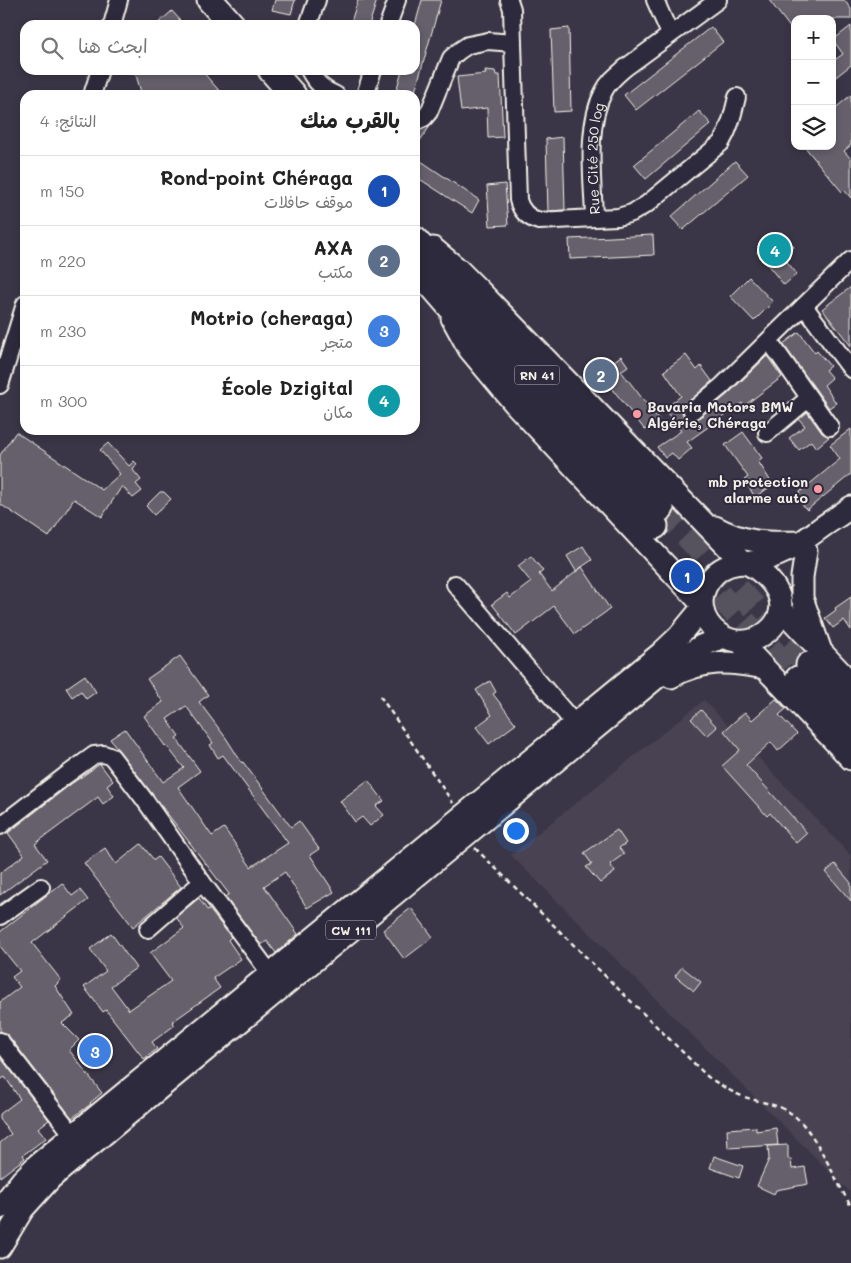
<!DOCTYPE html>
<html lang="ar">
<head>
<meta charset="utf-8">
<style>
	body { margin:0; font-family:Mali,"Playpen Sans Arabic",sans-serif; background:#f6f6f6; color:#222; direction:rtl }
	.controls { position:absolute; right:15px; top:15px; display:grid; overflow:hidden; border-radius:10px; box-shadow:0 2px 8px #0003 }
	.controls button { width:45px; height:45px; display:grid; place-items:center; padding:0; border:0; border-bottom:1px solid #e0e0e0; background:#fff; color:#222; font:25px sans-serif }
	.you { position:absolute; left:515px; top:830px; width:18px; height:18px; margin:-12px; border:4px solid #fff; border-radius:50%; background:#1a73e8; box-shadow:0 0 0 8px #1a73e833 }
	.badge { display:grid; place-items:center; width:32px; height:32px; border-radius:50%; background:#d93025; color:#fff; font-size:16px; font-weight:700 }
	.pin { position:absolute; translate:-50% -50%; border:2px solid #fff; box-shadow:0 1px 5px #0006 }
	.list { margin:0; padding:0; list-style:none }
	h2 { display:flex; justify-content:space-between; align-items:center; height:65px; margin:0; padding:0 20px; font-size:21px }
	h2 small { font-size:16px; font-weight:400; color:#767676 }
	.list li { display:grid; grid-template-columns:32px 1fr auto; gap:15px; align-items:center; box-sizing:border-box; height:70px; padding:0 20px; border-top:1px solid #e0e0e0 }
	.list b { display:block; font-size:19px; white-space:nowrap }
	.list p { margin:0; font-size:16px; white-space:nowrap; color:#767676 }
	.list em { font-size:16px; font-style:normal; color:#767676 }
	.icon { flex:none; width:28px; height:28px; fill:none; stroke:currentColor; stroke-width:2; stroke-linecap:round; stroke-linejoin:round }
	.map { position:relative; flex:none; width:851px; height:1263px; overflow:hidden; direction:ltr }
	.search { position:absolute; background:#fff; box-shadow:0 2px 8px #0003; left:20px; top:20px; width:400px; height:55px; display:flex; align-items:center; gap:12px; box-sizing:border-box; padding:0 18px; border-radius:15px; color:#767676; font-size:19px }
	.panel { position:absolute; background:#fff; box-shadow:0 2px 8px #0003; left:20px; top:90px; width:400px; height:345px; border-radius:15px; direction:rtl }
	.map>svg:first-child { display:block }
	.built { fill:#484352 }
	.building { fill:#65616c; stroke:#f4f1e8; fill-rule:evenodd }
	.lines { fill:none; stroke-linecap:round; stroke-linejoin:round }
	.highway-tunnel { stroke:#57525f; stroke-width:25; stroke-dasharray:25 12; stroke-linecap:butt }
	.minor-casing { stroke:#f4f1e8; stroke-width:20 }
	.major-casing { stroke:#f4f1e8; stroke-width:25 }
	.highway-casing { stroke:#f4f1e8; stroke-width:29 }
	.path { stroke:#f4f1e8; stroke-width:2.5; stroke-dasharray:5 4; stroke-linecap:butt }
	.minor { stroke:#2f2a3d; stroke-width:16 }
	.major { stroke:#2f2a3d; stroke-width:21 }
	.highway { stroke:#2f2a3d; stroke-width:25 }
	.poi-dot { fill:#ff9aa2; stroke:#2f2a3d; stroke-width:2 }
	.labels { text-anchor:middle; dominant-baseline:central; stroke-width:4; stroke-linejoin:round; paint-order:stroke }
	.shield { fill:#2f2a3d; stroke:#b9b5b5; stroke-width:1 }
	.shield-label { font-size:12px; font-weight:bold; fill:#f4f1e8 }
	.street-label { font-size:14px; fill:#f4f1e8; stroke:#2f2a3d }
	.poi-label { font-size:14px; font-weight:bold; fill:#f4f1e8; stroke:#2f2a3d; text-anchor:start }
</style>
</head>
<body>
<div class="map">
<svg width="851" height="1263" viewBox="0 0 851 1263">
	<rect width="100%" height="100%" fill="#3b3647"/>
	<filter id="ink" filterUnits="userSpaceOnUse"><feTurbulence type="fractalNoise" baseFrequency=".02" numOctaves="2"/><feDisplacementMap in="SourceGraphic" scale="10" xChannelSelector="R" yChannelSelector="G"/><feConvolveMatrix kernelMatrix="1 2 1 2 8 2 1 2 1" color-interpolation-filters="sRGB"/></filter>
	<g filter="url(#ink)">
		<!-- built -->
		<path class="built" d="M 704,700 L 851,856 L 851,1193 L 511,855 Z"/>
		<!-- building -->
		<path class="building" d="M 275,0 L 295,0 L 291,14 L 272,10 Z
			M 358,0 L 377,0 L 369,25 L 350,25 Z
			M 422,0 L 441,0 L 414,95 L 395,95 L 402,70 L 415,70 L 415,25 Z
			M 769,0 L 844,0 L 851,9 L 851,19 L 795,19 L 795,34 Z
			M 172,11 L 180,20 L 174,25 L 156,25 Z
			M 851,26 L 851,65 L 832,80 L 832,62 L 843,54 L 833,40 Z
			M 711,27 L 723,42 L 636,110 L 624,95 Z
			M 569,28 L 571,111 L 554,112 L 551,30 Z
			M 143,70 L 201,70 L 223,95 L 142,95 L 135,72 L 142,72 Z
			M 485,70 L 495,71 L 496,75 L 500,75 L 503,137 L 488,138 L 487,108 L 461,111 L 457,77 L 486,74 Z
			M 851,95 L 851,145 L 844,151 L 851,159 L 851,198 L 844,190 L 842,192 L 804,146 L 832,146 L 832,111 Z
			M 699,111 L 711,124 L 646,179 L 634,165 Z
			M 430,126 L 415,148 L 415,132 Z
			M 563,137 L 565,210 L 548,211 L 546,139 Z
			M 415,157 L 479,200 L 472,213 L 415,176 Z
			M 735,161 L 748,175 L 683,230 L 671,217 Z
			M 505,184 L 508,225 L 490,226 L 487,186 Z
			M 781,232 L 794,247 L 783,257 L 797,274 L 784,285 L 757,252 Z
			M 653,235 L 654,255 L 570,259 L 569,239 Z
			M 749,277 L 773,302 L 754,321 L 730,296 Z
			M 851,287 L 851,346 L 822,309 Z
			M 799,332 L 815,353 L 817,351 L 830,366 L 825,370 L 832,378 L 824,385 L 836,403 L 829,408 L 783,344 Z
			M 686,355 L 697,370 L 701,366 L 712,381 L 683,407 L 682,412 L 684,417 L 689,420 L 698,419 L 728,394 L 767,356 L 782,377 L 744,406 L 742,403 L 687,442 L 692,448 L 678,460 L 672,453 L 665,458 L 657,447 L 681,431 L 664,409 L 681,396 L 664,371 Z
			M 621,356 L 628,366 L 621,371 L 659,420 L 645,430 L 599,372 Z
			M 807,412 L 822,433 L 829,437 L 816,448 L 811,441 L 799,450 L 789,438 L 805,426 L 799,419 Z
			M 851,429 L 851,474 L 807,510 L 795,496 L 840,459 L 830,445 Z
			M 16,432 L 102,490 L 120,474 L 100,450 L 108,443 L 129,466 L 134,461 L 137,464 L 133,470 L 141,480 L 136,484 L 142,491 L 133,498 L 122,486 L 102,517 L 74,499 L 49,537 L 0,504 L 0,455 Z
			M 743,432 L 762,458 L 758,461 L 773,485 L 755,497 L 744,480 L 748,477 L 725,445 Z
			M 160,492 L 164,492 L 171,499 L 154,515 L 146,506 Z
			M 583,546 L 592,560 L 576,571 L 567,556 Z
			M 531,556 L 543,571 L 539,574 L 552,591 L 582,567 L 610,609 L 575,634 L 554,606 L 516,635 L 492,604 L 507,593 L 510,598 L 531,582 L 518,566 Z
			M 851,597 L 851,630 L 844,620 L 833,628 L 825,618 L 836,610 L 835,608 Z
			M 180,656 L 208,695 L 199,702 L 226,738 L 242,763 L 243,762 L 291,827 L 299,821 L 319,849 L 310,855 L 334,892 L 307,908 L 285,872 L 264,886 L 298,934 L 276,953 L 267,941 L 261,945 L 225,897 L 229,894 L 110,739 L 125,729 L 163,782 L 184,768 L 166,745 L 165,746 L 144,716 L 163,702 L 147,679 ZM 186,706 L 213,743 L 210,745 L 218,758 L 223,755 L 288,843 L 251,867 L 224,828 L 212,836 L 178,787 L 200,771 L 176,738 L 179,736 L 167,719 Z
			M 85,675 L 96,692 L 86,699 L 81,691 L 72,697 L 66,688 Z
			M 490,681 L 496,692 L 493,694 L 516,724 L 489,744 L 476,727 L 492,715 L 476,690 Z
			M 776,699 L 786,709 L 779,715 L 797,734 L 778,751 L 771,742 L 746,765 L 807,833 L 796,843 L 770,813 L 767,816 L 722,766 L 740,750 L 724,731 L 745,712 L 752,720 Z
			M 701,710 L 717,727 L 707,736 L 691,719 Z
			M 100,764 L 113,781 L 107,786 L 114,796 L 103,804 L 98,797 L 35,844 L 47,860 L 0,895 L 0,873 L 24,855 L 8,833 L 71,784 Z
			M 368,780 L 384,801 L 376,806 L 384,815 L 370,826 L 362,817 L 355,822 L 340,801 Z
			M 617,830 L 626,843 L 619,848 L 624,854 L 610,864 L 615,872 L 600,883 L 586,867 L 592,864 L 584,853 Z
			M 141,844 L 154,860 L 158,857 L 181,887 L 133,927 L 84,863 L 105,848 L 116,864 Z
			M 835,864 L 851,883 L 851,901 L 826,872 Z
			M 62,883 L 72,896 L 80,890 L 88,900 L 32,943 L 61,980 L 55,986 L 74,1015 L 62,1023 L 79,1040 L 69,1050 L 102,1093 L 90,1103 L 91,1104 L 72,1118 L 8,1035 L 0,1031 L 0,1002 L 20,987 L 12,977 L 20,971 L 0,946 L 0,932 Z
			M 199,898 L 207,910 L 209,909 L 231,937 L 228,940 L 241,959 L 213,978 L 220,988 L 172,1022 L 175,1025 L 152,1042 L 157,1049 L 144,1059 L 106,1010 L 103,1012 L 84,987 L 106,971 L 90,949 L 111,933 L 136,968 L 111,986 L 129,1010 L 171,981 L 150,953 L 184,928 L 176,917 Z
			M 411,908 L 433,937 L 404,959 L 383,930 Z
			M 682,967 L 701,982 L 694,991 L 675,976 Z
			M 0,1057 L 49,1120 L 38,1128 L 46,1138 L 23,1155 L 25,1158 L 0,1177 L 0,1143 L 11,1134 L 0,1119 L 0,1114 L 20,1099 L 5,1077 L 0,1080 Z
			M 756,1127 L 756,1131 L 776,1128 L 778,1145 L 728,1148 L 727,1129 Z
			M 788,1145 L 788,1159 L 791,1159 L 792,1169 L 805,1167 L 808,1184 L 776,1190 L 774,1194 L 757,1186 L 769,1159 L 768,1146 Z
			M 714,1156 L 743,1166 L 739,1178 L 710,1168 Z"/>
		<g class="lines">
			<!-- highway-tunnel -->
			<path class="highway-tunnel" d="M 661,508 L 809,665
				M 719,595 L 798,679"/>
			<defs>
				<g id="minor">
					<path d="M 509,0 L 512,9 L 513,43"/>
					<path d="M 655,0 L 670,34"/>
					<path d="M 112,25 L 119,0"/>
					<path d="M 308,25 L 317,0"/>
					<path d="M 388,25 L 397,0"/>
					<path d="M 309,70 C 315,82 323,90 336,95"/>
					<path d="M 92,95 L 100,70"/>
					<path d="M 365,95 L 373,70"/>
					<path id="s1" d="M 415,122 L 424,118 L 429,112 L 451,58 L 459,51 L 468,45 L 488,41 L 513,43 L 518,200 C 521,211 528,218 539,221 L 594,218 C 593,179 585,127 604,91 C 609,81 617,75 625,68 L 718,0"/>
					<path d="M 594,218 L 618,217 L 632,213 L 647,204 L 721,143 C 730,128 733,114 737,97"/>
					<path d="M 804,306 L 851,369"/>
					<path d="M 0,385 L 25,304"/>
					<path d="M 692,411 L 722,386 L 773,336"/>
					<path d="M 830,427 L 770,342 L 773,336 L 851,260"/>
					<path d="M 767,433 L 809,398"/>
					<path d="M 455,584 L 575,724"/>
					<path d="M 0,826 L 65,776 L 94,755 L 104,754 L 112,757 L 144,799 L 202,882 L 270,973"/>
					<path d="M 0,916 L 41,887"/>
					<path d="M 148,929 L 202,882"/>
					<path d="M 0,1041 L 73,1135"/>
				</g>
				<path id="major" d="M 433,248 L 458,269 L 479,290 L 743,563
					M 452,318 L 469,349 L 514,403 L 701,603
					M 715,527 C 744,543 766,543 799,542
					M 806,551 L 802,577 L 802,598 L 821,651
					M 746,563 C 773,575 797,608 767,632 C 728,663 678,610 715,574 C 723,566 735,563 746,563 Z
					M 746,563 C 780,559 795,547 822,527 C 832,520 842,514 851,507
					M 781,609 L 851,683
					M 740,642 L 851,759
					M 671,677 C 704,659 729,661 765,668
					M 0,1208 L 22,1180 L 38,1164 L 661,653 L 678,637 L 702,608
					M 0,1247 L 23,1209 L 51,1178 L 672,665 L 701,646 L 724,637"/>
				<path id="highway" d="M 210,0 L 232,25
					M 271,70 L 293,95
					M 415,240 L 486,320 L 661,508
					M 415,266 L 474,334 L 655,526
					M 809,665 L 851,710
					M 798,679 L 851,735"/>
			</defs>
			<!-- minor casing -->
			<use href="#minor" class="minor-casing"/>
			<!-- major casing -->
			<use href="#major" class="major-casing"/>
			<!-- highway casing -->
			<use href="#highway" class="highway-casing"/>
			<!-- path -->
			<path class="path" d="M 380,696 L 453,803
				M 475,848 L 708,1077 C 719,1084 729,1091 742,1096 C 757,1102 775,1103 789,1112 C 815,1128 834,1179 851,1206"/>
			<!-- minor -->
			<use href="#minor" class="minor"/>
			<!-- major -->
			<use href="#major" class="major"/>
			<!-- highway -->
			<use href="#highway" class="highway"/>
		</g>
	</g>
	<!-- markers -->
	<g class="poi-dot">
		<circle cx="637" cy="414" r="5"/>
		<circle cx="818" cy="489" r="5"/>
	</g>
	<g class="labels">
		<!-- shield labels -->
		<g class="shield">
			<rect x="514.5" y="365.5" width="45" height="19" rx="4"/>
			<rect x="326" y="920.5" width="50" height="19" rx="4"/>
		</g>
		<g class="shield-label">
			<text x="537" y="375">RN 41</text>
			<text x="351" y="930">CW 111</text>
		</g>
		<!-- street labels -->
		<g class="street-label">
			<text stroke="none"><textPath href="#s1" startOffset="446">Rue Cité 250 log</textPath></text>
		</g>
		<!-- poi labels -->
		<g class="poi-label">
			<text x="647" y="406">Bavaria Motors BMW<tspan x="647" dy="16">Algérie, Chéraga</tspan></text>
			<text x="808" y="481" text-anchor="end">mb protection<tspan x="808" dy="16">alarme auto</tspan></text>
		</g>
	</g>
</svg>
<div class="controls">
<button>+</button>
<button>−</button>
<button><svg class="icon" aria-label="layers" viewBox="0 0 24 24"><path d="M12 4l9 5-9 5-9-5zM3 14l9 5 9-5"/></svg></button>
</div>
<div class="you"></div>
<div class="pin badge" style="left:687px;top:576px;background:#1a4fb4">1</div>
<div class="pin badge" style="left:601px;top:375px;background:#5c6f8a">2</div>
<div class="pin badge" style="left:95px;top:1051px;background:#3f7fe0">3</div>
<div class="pin badge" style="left:775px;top:250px;background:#0f9aa8">4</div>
<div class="search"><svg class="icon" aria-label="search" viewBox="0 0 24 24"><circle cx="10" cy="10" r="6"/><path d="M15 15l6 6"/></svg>ابحث هنا</div>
<section class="panel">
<h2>بالقرب منك<small>النتائج: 4</small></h2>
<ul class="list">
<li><span class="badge" style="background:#1a4fb4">1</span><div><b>Rond-point Chéraga</b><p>موقف حافلات</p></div><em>150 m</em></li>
<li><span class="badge" style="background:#5c6f8a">2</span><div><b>AXA</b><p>مكتب</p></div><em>220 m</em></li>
<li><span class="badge" style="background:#3f7fe0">3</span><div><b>Motrio (cheraga)</b><p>متجر</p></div><em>230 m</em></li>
<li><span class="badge" style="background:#0f9aa8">4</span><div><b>École Dzigital</b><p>مكان</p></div><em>300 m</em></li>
</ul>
</section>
</div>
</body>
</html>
